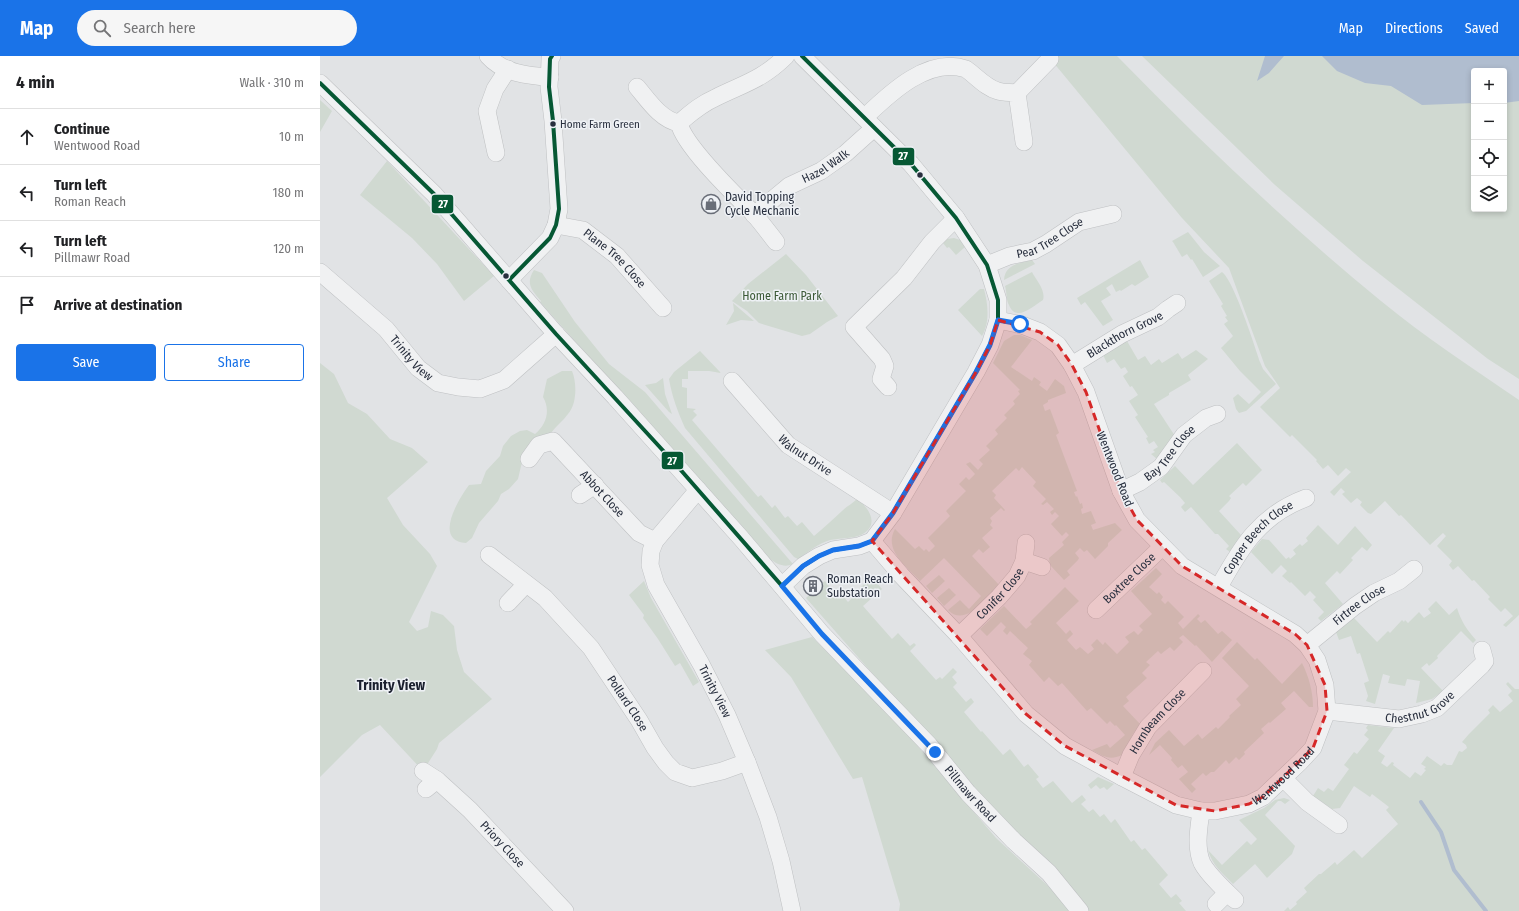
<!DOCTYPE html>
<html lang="en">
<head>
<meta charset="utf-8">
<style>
	body { margin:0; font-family:"Fira Sans Condensed",sans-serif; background:#f6f6f6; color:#202124 }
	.controls { position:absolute; right:12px; top:12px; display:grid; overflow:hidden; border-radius:4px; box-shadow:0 2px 6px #0003 }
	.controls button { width:36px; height:36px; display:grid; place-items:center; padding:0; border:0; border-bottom:1px solid #e0e0e0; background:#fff; color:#202124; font:20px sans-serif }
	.stop { position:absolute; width:12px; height:12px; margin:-9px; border:3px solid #1a73e8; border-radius:50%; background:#fff }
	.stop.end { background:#1a73e8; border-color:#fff; box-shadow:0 1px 4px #0008 }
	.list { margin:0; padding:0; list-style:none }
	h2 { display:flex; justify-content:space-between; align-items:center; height:52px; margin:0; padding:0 16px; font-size:17px }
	h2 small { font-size:13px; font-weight:400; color:#757577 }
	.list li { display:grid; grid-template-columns:26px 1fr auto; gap:12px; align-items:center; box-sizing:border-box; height:56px; padding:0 16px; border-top:1px solid #e0e0e0 }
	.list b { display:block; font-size:15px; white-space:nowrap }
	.list p { margin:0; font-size:13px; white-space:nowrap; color:#757577 }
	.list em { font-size:13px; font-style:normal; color:#757577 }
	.actions { display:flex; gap:8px; padding:12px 16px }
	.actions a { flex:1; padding:9px 0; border:1px solid #1a73e8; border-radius:4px; text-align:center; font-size:14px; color:#1a73e8 }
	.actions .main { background:#1a73e8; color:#fff }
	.icon { flex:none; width:22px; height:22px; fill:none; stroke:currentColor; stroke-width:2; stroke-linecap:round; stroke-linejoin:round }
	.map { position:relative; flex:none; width:1199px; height:855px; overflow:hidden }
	header { display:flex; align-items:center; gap:24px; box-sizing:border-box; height:56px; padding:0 20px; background:#1a73e8; color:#fff }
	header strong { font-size:19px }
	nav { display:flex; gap:22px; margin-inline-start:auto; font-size:14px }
	.search { width:280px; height:36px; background:#f6f6f6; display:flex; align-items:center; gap:10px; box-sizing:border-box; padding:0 14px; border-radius:22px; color:#757577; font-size:15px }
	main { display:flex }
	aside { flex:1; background:#fff }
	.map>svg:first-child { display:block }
	.green { fill:#d0d9d1; fill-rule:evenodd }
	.water { fill:#b0bdcf }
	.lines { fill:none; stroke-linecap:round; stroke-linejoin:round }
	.stream { stroke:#b0bdcf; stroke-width:4 }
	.minor-casing { stroke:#bfc1c3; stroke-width:18 }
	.minor { stroke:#f0f1f2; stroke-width:17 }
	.bus-1-casing { stroke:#eef1f5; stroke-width:7 }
	.bus-1 { stroke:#065834; stroke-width:4 }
	.route { stroke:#1a73e8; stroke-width:5 }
	.marked { fill:#d62828; fill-opacity:0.2; stroke:#d62828; stroke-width:3; stroke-dasharray:8 5; stroke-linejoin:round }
	.bus-dot { fill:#282f3e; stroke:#eef1f5; stroke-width:1.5 }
	.labels { text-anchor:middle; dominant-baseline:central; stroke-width:3; stroke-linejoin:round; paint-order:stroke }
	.bus-label { font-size:11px; fill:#282f3e; stroke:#eef1f5; text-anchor:start }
	.street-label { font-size:12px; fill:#282f3e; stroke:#eef1f5 }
	.poi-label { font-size:12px; fill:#282f3e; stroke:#eef1f5; text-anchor:start }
	.park-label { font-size:12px; fill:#3b5936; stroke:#eef1f5 }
	.quarter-label { font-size:14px; font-weight:bold; fill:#1b202f; stroke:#eef1f5 }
	.line-badge { stroke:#eef1f5; stroke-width:1.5 }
	.badge-label { font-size:11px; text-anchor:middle; font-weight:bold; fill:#fff }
</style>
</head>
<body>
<header>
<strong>Map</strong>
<div class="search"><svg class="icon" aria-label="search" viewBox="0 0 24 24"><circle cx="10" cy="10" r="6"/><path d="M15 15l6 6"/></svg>Search here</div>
<nav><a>Map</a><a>Directions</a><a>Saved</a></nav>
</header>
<main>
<aside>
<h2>4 min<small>Walk · 310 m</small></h2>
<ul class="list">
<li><svg class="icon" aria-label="ahead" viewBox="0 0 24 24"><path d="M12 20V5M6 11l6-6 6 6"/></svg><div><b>Continue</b><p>Wentwood Road</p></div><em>10 m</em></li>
<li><svg class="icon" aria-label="left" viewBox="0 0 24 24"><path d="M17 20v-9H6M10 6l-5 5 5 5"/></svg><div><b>Turn left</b><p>Roman Reach</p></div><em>180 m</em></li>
<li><svg class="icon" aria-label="left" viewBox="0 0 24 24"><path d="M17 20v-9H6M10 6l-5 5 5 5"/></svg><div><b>Turn left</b><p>Pillmawr Road</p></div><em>120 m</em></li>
<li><svg class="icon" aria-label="arrive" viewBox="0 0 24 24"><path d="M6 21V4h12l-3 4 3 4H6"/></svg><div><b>Arrive at destination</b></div></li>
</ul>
<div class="actions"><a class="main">Save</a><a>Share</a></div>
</aside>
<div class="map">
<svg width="1199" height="855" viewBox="0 0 1199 855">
	<rect width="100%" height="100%" fill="#e1e3e5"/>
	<!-- green -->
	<path class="green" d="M 728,0 L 797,0 C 881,86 968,169 1061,245 C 1105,281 1152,312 1199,344 L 1199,559 L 1186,571 L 1183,569 L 1193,560 L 1185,552 L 1181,556 L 1168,543 L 1170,541 L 1154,524 L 1152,525 L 1138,510 L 1133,514 L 1129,509 L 1132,505 L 1117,490 L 1126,480 L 1123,477 L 1110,489 L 1081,459 L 1079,460 L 1065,445 L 1051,458 L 1048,457 L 1040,449 L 1042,446 L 1037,442 L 1031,447 L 1022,438 L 1025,436 L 1021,432 L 1014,440 L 1010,436 L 1031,416 L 1026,412 L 1018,420 L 1008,409 L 1003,413 L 996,405 L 997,404 L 972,379 L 970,381 L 940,351 L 960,332 L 945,310 L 909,212 L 862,162 Z
		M 822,0 L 1199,0 L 1199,323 L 1168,303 L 1043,205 L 955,129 ZM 1154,15 L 1184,15 L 1184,153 L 1154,153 Z
		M 0,44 L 12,55 L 0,76 Z
		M 67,105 L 174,220 L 144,245 L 117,208 L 92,182 L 40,139 Z
		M 868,176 L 884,196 L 900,210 L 883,221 L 872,203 L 871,204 L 867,198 L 862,201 L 853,186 L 852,185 Z
		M 634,182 L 640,184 L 645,191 L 636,199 L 629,191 L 627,192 L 623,187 L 627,183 Z
		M 466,198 L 486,219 L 518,260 L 507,266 L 490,278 L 482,280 L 439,267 L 427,255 L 412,245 L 428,228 Z
		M 712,204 L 715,208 L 684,224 C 685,208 700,207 712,204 Z
		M 820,204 L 829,221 L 815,230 L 812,228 L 801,235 L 800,234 L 796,236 L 792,228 L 786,232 L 791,239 L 781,245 L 793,264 L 783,270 L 765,246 L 761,249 L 757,242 Z
		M 214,214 L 222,217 L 255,266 L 289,308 L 325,336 L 473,508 C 464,512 457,508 450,503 L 220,246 L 221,245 C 212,234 205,228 214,214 Z
		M 712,216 C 716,224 726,234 723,244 C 713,250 696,267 689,249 C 686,244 687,237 685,230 Z
		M 902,216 C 914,225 934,288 940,306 L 943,313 L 956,328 L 926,355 L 919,357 L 916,353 L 913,342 L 918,338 L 929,348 L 941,336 L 920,315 L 901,292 L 913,280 L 904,268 L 908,265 L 905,261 L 907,260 L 901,250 L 903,248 L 889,225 Z
		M 660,233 L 664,233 C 668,248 670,266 662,280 L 638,254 Z
		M 413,247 L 434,265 L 421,264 L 406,269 L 414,255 Z
		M 694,279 L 700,279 L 712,284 L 691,311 L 712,325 L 714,321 L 721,326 L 719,329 L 727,335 L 735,323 L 744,330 L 746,337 L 728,344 L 728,346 L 723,349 L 725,355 L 730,353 L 739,377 L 736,379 L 757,435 L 754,436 L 756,441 L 757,440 L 760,448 L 762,447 L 763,452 L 761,453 L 762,458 L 771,455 L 776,467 L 771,469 L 773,474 L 795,467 L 802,474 L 788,487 L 788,490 L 775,503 L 767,494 L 764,496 L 760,492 L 755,497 L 759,502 L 758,504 L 747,515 L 750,519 L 744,524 L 730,509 L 729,502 L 744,489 L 742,486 L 749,479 L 746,476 L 742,480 L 731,468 L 739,460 L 735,456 L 732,459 L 730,456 L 734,453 L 727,446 L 723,449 L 721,448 L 726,443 L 713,430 L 716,426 L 702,411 L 699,415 L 696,412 L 672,435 L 676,439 L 674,442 L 685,454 L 684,455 L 681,452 L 670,462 L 672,465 L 670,469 L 673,472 L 662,482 L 670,491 L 663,497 L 659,493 L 652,500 L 680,530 C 669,541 645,572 628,554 L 640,544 L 649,553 L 661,540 L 624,502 L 600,525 C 587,511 563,494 575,473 L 595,493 L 599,490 L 604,495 L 606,493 L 609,496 L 615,490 L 608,482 L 630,460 L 626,455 L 646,435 L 639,428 L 646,421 L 649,424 L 655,418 L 646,408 L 650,406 L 658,414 L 663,408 L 659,404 L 670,394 L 666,390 L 678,378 L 675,374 L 687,362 L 684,359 L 695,348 L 693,345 L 700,338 L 698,335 L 700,334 L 673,307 L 684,285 Z
		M 807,285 L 818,304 L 825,300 L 831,309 L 839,303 L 842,307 L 858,297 L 862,303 L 876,294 L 888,303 L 868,319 L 871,324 L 849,337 L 849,339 L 834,348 L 855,380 L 837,403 L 831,398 L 835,396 L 833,394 L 838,391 L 834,385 L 829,388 L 826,382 L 828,381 L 815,361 L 818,359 L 809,345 L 818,339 L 812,330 L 810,331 L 803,320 L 808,316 L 805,311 L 801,313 L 794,303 L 787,307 L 783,299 Z
		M 380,295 L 401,317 L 389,315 L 368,315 L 368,323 L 362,323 L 362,331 L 367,332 L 367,352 L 376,353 L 373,355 L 377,359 L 372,364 L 438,441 L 441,439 L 452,452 L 455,449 L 465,462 L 468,460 L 477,470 L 482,466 L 494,480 C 504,472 513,463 522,455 C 527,450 532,448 537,443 C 550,452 560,470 541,479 C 531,483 520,482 510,484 C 499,487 488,496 478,503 L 474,501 L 365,372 C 358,356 352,341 349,323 L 354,316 Z
		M 0,307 L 14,318 L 28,347 L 47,358 L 70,383 L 92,392 L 108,406 L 67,442 L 83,469 L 110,498 L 117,510 L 89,566 L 97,575 L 108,571 L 111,555 L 123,559 L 134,570 L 137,594 L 144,616 L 172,643 L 119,687 L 117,693 L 103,715 L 60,669 L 42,679 L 0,721 Z
		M 242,315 L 252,315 C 257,327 257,348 248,358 C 243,365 236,370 231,377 L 223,379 L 213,386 L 202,406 L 198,423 L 189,433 L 181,438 L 178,445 L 159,467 L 152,482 L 146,487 C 112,485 140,441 149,429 L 161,428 L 166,415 L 180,400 L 183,390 L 191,380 L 200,375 L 207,374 L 215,378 C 226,369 231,355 223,341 L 227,323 Z
		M 343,322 L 345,338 L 352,358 L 349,356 L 325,329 L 336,327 Z
		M 917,387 L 942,414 L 926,430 L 923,427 L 909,440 L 911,442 L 909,445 L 899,455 L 921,479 L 910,496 L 906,493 L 909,490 L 898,478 L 895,478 L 871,451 L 865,456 L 861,451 L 865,447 C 859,439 851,433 844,426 L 842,427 L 840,424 L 855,410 L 873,429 Z
		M 998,469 L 1018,489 L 1035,470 L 1052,489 L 1047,495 L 1042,491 L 1031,502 L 1033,504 L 1020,518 L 1017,515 L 1005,527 L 1023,548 L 1001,565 L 998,562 L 1004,556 L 993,544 L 996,541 L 990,535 L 985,540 L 971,526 L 970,527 L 962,520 L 967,515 L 961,509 L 952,518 L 931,496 L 942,483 L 949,484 L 966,503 L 969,501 L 970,503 L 976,498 L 973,494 L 980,488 L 982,490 L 988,485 L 986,482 Z
		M 836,512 L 842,518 L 829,531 L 837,538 L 839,536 L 843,541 L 841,544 L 845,548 L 848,545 L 864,561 L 858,567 L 863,573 L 878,558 L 880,560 L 877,563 L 881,567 L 885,564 L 898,578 L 902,575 L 912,584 L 892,606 L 876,589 L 875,590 L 863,579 L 859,582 L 863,586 L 854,595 L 850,591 L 841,598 L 838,595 L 826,606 L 830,609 L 822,617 L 827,622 L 806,641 L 809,645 L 803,650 L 820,668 L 813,678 L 802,699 C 789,705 783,700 772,694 L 787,688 L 790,692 L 805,679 L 796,669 L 795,670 L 790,665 L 787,668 L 771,652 L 767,655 L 742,627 L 738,630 L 729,621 L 724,626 L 709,609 L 712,605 L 703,598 L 708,592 L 690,575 L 687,579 L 683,575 L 686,571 L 681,566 L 667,580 L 660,573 L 684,550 L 706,573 L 712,568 L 710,566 L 745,531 L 759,545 L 736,567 L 746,578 L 750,574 L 753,578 L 747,584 L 756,594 L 760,591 L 768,598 L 774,593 L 771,589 L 777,583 L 783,589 L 785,586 L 797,598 L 809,586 L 805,581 L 814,575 L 818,579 L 823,574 L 819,570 L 832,558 L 811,535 Z
		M 550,519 L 562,533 L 543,550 L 572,583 L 578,577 L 590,590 L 594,587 L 596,589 L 590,595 L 616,624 L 620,621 L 622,623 L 633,612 L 637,616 L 632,621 L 637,627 L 633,631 L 646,646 L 651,642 L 654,646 L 644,656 L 661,676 L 662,675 L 683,699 L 690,693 L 704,711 L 708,708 L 719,721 L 716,723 L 723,732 L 733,725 L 752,747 L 762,739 L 766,744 L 761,748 L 769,756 L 773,753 L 780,761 L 784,758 L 791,767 L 795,763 L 811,786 L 814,784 L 822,794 L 825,792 L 848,819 L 839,828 L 851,842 L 856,838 L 862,845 L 859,847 L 866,855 L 767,855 L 684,767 L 486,542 L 505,525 L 513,535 L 516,532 L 528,546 L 533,541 L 538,543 L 543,537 L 543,533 L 541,531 L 548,525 L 546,523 Z
		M 619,519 L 625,525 L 612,537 L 606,530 Z
		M 324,525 L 331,542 L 379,626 L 373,630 L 360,607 L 355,610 L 338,583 L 323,562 L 324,559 L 309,539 Z
		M 629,532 L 636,539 L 624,550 L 617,542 Z
		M 1116,545 L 1129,559 L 1137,552 C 1141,565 1147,574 1156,584 L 1153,587 L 1141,575 L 1117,600 L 1118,602 L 1109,610 L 1107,607 L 1101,612 L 1123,635 L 1112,643 L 1096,647 L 1100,625 L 1087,623 L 1085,630 L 1068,627 L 1070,620 L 1063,618 L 1055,648 L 1046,645 L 1048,640 L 1044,627 L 1049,625 L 1040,597 L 1037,598 L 1031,580 L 1019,584 L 1016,576 L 1034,562 L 1057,586 L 1068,575 L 1070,577 L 1082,564 L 1084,566 L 1085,564 L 1088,567 L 1099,556 L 1104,562 L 1111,557 L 1108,553 Z
		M 492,581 L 567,654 L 676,782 L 726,828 L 751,855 L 579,855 L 580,848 L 542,721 L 533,723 L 471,621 L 445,594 Z
		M 917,586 L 935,604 L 937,602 L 962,628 L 982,607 C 989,621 993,636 993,651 L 989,651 L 974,635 L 961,647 L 966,653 L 951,666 L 950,667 L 949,666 L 941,673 L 944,677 L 924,696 L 925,698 L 919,704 L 916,701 L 909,708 L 906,704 L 894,716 L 891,716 L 886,720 L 883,717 L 871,728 L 876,733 L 872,737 L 859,723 L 868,716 L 862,709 L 858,712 L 851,704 L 852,702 L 840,689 L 829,699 L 835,687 L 849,674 L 864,690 L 878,678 L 882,683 L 896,671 L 898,673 L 910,661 L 909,660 L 921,649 L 916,643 L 929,630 L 902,602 Z
		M 1188,626 L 1195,633 L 1199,633 L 1199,855 L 964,855 L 968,851 L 970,854 L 977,848 L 976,846 L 987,836 L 984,832 L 999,818 L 1001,818 L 1015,806 L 1017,809 L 1034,794 L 1042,802 L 1078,768 L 1066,754 L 1069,751 L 1052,738 L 1050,741 L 1034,730 L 1020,752 L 1012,753 L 993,740 L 998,732 L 1004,736 L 1008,732 L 1013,735 L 1029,713 L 1024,709 L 1034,696 L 1037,698 L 1049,683 L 1044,679 L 1048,674 L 1046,672 L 1048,669 L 1074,672 L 1058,695 L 1065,700 L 1061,707 L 1067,711 L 1072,706 L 1074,707 L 1073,709 L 1090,722 L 1095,716 L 1101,720 L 1106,714 L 1104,713 L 1106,711 L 1101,708 L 1107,700 L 1121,710 L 1124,707 L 1127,709 L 1132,709 L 1139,695 L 1142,696 L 1147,692 L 1146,689 L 1142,686 L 1149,678 L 1170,657 L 1168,654 L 1173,649 L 1180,656 L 1193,645 L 1188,639 L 1192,635 L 1186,628 Z
		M 778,721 L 794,728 L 787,734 L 784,731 L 780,733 L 776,729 L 771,733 L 768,729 Z
		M 964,742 L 970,744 L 965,748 L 961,745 L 958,745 L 945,759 L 975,790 L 972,798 L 947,822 L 935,808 L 913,828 C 903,818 892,809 888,794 L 902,809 L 927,785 L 931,789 L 937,783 L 919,764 L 944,752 L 955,744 Z"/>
	<!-- water -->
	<path class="water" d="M 945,0 L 964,0 L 949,17 L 937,25 Z
		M 1002,0 L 1199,0 L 1199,45 L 1184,47 L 1184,15 L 1154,15 L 1154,47 L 1102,49 L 1071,30 L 1045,27 L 1017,15 Z"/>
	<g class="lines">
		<!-- stream -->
		<path class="stream" d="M 1101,746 L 1121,776 L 1134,814 L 1166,855"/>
		<defs>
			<g id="minor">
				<path d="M 168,0 C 183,17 208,20 230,21"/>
				<path id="s1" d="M 0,27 L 114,138 L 236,278 L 295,341 L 421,482 L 502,578 L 609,689 L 648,737 L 694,785 L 729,817 L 760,855"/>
				<path d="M 317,31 C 328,44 341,64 359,67 C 364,90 414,138 433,157 C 441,166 449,177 456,186"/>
				<path d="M 697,37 L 730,3"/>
				<path d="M 545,61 C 569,38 608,0 646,13 C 656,20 666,32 678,35 C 684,37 691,36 697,37 L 704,86"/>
				<path d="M 359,67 C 371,57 381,48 395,42 C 423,28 442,24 466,0"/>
				<path d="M 176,97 L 167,55 L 175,33 L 188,13"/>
				<path id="s2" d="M 434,159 L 469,130 L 501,115 L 525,98 L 554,72"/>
				<path id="s3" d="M 236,169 L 263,174 L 297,200 L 343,252"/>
				<path id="s4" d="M 667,209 L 689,200 L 713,195 L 726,188 L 759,166 L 793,158"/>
				<path id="s5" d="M 0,216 L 66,273 L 98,312 L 118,327 L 138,331 L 160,333 L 184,324 L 236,278"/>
				<path d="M 189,224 L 230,182 L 236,169 L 239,153 L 233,65 L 229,31 L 230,3 L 232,0"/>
				<path id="s6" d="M 752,309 L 802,278 L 838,261 L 848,253 L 857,247"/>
				<path id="s7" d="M 412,325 L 468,389 L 573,457"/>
				<path d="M 568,331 L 561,323 L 565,310 L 562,303 L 534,271 L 584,222 L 612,186 L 636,162"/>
				<path id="s8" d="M 209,403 L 219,389 L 233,385 L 319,477 L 335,485"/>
				<path id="s9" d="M 378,434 L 335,485 L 331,495 L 330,509 L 336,529 L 381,608 L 407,659 L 427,706 L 448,761 L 461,805 L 472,855"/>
				<path id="s10" d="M 801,435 L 820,426 L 841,411 L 864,379 L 886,362 L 897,358"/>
				<path d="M 260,439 L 275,429"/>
				<path id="s11" d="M 552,485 L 581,519 L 639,580 L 706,658 L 745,690 L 802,721 L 856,749 L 881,755 L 895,755 L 929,748 L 943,741 L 980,706 L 993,692 L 1007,655 L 1005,629 L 997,604 L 987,589 L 975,578 L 862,510 L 817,464 L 801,435 L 766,336 L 752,309 L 738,289 L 720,276 L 702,269 L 678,264"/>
				<path id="s12" d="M 169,499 L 225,542 L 271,592 L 319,664 L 335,692 L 346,707 L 355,716 L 372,722 L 402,715 L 427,706"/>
				<path d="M 704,505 L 722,511"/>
				<path d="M 462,530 L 483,510 L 499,500 L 513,494 L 539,490 L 552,485 L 573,457 L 656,316 L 670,289 L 678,264 L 678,244 L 667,209 L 636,162 L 591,108 L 482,0"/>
				<path id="s13" d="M 899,531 C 921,491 940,459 986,442"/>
				<path d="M 188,547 L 206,528"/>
				<path id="s14" d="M 776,554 L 842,491"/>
				<path id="s15" d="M 639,580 L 679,541 L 697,520 L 704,505 L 706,487"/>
				<path id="s16" d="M 987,589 L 1035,550 L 1054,537 L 1079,525 L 1094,513"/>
				<path id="s17" d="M 1007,655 L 1079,663 L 1102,658 L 1117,652 L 1162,609 L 1165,605 L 1162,594"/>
				<path d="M 103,715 L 117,724"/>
				<path id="s18" d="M 802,721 L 811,699 L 828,671 L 883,615"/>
				<path d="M 963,722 L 987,746 L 1019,769"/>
				<path id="s19" d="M 106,733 L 117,724 L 150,754 L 245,855"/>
				<path d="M 881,755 C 879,771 875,791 882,807 C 888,819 905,834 915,844"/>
				<path d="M 896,848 L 907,837"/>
			</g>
		</defs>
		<!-- minor casing -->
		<use href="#minor" class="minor-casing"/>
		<!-- minor -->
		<use href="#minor" class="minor"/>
		<defs>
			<path id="bus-1" d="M 0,27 L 114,138 L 236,278 L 359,412 L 462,530 L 483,510 L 499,500 L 513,494 L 539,490 L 552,485 L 573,457 L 656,316 L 670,289 L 678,264 L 678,244 L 667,209 L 636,162 L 591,108 L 482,0
				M 189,224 L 230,182 L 236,169 L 239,153 L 233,65 L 229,31 L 230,3 L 232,0"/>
		</defs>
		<!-- bus-1 casing -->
		<use href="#bus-1" class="bus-1-casing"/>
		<!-- bus-1 -->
		<use href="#bus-1" class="bus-1"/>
	</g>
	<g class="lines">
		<!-- route -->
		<path class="route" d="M 615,696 L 502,578 L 462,530 L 483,510 L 499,500 L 513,494 L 539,490 L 552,485 L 573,457 L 656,316 L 670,289 L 678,264 L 700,268"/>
	</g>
	<!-- marked area -->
	<path class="marked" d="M 678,264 L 720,276 L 738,289 L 752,309 L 766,336 L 801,435 L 817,464 L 862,510 L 975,578 L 987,589 L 1005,629 L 1007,655 L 993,692 L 943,741 L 929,748 L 895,755 L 856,749 L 745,690 L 706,658 L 552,485 L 573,457 L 656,316 L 670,289 Z"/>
	<!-- icons -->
	<defs>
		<symbol id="shop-ring" viewBox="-11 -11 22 22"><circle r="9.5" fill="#eef1f5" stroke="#696e78" stroke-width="1.5"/><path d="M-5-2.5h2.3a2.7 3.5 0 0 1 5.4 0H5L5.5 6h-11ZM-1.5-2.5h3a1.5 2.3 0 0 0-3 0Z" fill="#696e78"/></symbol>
		<symbol id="building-ring" viewBox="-11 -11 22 22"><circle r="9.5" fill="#eef1f5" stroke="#696e78" stroke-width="1.5"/><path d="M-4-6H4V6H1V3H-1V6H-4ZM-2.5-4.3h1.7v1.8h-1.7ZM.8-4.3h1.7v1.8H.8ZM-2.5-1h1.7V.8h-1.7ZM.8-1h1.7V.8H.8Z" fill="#696e78"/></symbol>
	</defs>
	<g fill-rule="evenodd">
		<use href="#shop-ring" x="380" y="137" width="22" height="22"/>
		<use href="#building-ring" x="482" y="519" width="22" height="22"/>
	</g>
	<!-- markers -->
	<g class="bus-dot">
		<circle cx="233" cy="68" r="3.5"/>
		<circle cx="600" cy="119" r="3.5"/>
		<circle cx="186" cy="220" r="3.5"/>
	</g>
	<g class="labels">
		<!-- bus labels -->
		<g class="bus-label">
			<text x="240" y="68">Home Farm Green</text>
		</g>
		<!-- street labels -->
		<g class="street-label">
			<text stroke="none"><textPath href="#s2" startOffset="87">Hazel Walk</textPath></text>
			<text stroke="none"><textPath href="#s4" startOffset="69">Pear Tree Close</textPath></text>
			<text stroke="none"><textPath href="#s3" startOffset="70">Plane Tree Close</textPath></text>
			<text stroke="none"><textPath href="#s6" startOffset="61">Blackthorn Grove</textPath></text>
			<text stroke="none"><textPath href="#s5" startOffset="126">Trinity View</textPath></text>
			<text stroke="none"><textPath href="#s10" startOffset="63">Bay Tree Close</textPath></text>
			<text stroke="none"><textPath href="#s7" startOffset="105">Walnut Drive</textPath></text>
			<text transform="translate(795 413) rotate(68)">Wentwood Road</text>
			<text stroke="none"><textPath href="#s8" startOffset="104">Abbot Close</textPath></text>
			<text stroke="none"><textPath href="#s13" startOffset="64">Copper Beech Close</textPath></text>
			<text stroke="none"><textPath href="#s14" startOffset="46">Boxtree Close</textPath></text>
			<text stroke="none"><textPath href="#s15" startOffset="59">Conifer Close</textPath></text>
			<text stroke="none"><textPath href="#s16" startOffset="66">Firtree Close</textPath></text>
			<text stroke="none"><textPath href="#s9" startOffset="234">Trinity View</textPath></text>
			<text stroke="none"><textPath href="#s12" startOffset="205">Pollard Close</textPath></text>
			<text stroke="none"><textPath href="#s17" startOffset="96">Chestnut Grove</textPath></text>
			<text stroke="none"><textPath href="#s18" startOffset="67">Hornbeam Close</textPath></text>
			<text stroke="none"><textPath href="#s11" startOffset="527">Wentwood Road</textPath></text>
			<text stroke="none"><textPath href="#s1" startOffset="964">Pillmawr Road</textPath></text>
			<text stroke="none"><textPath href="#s19" startOffset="106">Priory Close</textPath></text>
		</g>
		<!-- poi labels -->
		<g class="poi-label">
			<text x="405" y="141">David Topping<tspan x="405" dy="14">Cycle Mechanic</tspan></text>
			<text x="507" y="523">Roman Reach<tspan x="507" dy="14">Substation</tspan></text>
		</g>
		<!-- park labels -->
		<g class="park-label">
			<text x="462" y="240">Home Farm Park</text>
		</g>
		<!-- quarter labels -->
		<g class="quarter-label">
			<text x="71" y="629">Trinity View</text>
		</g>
	</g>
	<g class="line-badge">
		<rect x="572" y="91" width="23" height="19" rx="4" fill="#065834"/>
		<rect x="111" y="138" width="23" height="20" rx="4" fill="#065834"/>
		<rect x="341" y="395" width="23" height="19" rx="4" fill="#065834"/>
	</g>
	<g class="badge-label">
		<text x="583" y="104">27</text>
		<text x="123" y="152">27</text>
		<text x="352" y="409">27</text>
	</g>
</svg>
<div class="controls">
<button>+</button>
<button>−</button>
<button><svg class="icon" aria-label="locate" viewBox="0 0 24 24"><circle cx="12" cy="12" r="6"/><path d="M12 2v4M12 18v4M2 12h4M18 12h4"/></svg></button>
<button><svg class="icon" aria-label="layers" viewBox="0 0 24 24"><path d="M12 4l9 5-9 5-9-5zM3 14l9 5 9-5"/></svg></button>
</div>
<div class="stop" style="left:700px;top:268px"></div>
<div class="stop end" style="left:615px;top:696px"></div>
</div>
</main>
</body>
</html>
